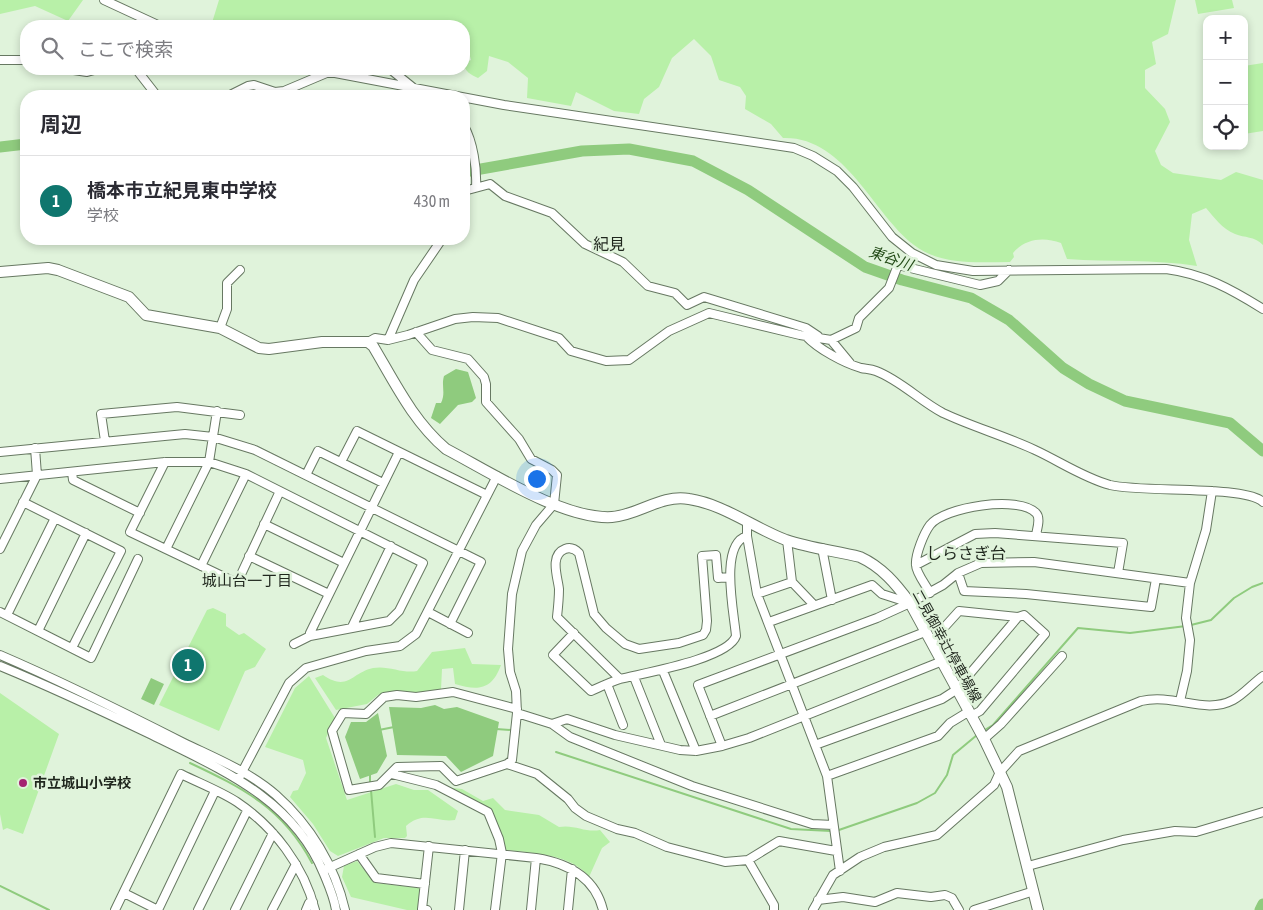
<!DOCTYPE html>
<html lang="ja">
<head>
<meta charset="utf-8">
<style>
	body { margin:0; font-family:"Asap Condensed","Noto Sans JP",sans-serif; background:#f2f2f3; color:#2b2b33 }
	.controls { position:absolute; right:15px; top:15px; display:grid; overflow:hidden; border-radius:10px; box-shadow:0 2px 8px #0003 }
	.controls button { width:45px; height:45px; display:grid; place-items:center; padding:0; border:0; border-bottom:1px solid #e1e1e2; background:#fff; color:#2b2b33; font:25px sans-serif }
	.you { position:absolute; left:536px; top:478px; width:18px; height:18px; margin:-12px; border:4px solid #fff; border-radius:50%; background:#1a73e8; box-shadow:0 0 0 8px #1a73e833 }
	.badge { display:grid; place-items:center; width:32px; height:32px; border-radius:50%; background:#0f766e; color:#fff; font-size:16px; font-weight:700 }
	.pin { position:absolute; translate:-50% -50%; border:2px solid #fff; box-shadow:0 1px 5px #0006 }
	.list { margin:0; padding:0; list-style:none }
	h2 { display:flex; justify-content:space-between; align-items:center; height:65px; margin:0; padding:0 20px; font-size:21px }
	h2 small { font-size:16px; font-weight:400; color:#7c7c81 }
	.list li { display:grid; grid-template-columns:32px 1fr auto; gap:15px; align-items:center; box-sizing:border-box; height:90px; padding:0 20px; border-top:1px solid #e1e1e2 }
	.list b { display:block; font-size:19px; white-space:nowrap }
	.list p { margin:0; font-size:16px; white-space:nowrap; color:#7c7c81 }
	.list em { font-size:16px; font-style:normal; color:#7c7c81 }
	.icon { flex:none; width:28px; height:28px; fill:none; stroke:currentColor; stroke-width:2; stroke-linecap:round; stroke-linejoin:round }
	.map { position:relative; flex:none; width:1263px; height:910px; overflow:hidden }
	.search { position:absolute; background:#fff; box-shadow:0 2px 8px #0003; left:20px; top:20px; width:450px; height:55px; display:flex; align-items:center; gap:12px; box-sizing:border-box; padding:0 18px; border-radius:20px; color:#7c7c81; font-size:19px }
	.panel { position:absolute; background:#fff; box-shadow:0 2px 8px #0003; left:20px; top:90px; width:450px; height:155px; border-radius:20px }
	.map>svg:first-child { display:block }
	.green { fill:#b8f0a8 }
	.water { fill:#8fcb7e }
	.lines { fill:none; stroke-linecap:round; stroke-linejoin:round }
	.stream { stroke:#8fcb7e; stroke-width:2 }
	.river { stroke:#8fcb7e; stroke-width:11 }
	.minor-casing { stroke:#677862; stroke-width:10 }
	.major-casing { stroke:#677862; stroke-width:12 }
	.minor { stroke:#fff; stroke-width:8 }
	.major { stroke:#fff; stroke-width:10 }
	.poi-dot { fill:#a42271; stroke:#e0f3db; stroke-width:2 }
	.labels { text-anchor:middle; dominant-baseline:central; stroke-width:5; stroke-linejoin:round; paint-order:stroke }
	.street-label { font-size:14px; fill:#1f261d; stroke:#e0f3db }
	.poi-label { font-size:14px; font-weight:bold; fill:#1f261d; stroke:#e0f3db; text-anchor:start }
	.water-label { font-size:15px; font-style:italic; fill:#234b17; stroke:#e0f3db }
	.neighbourhood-label { font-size:15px; fill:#1f261d; stroke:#e0f3db }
	.quarter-label { font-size:16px; fill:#1f261d; stroke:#e0f3db }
</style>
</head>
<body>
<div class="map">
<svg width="1263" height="910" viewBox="0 0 1263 910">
	<rect width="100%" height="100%" fill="#e0f3db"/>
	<!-- green -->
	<path class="green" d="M 0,0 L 83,0 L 68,21 L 35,6 L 0,14 Z
		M 219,0 L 1176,0 L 1168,34 L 1152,42 L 1156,64 L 1145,70 L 1145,88 L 1165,109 L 1170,122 L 1155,151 L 1161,165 L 1173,173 L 1221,180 L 1236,172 L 1263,180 L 1263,245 C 1254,236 1245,238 1235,234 C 1222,229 1214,217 1206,208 L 1192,214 L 1189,240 L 1197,266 C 1154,259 1110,262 1067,259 L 1061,243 C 1044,237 1026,238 1013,253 L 1014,257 L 1010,262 C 977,262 942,266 914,245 C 873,214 845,136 783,138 L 771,124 L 745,109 L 746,96 L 740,87 L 719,80 L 711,56 L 694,39 L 672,58 L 659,87 L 644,99 L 639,114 L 614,111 L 576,92 L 571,106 L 527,98 L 528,78 L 508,62 L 489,56 L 487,71 L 478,78 C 471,75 464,71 464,63 L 471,60 L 468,49 L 464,47 L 464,26 L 211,26 Z
		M 1195,0 L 1232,0 L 1234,8 L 1198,14 Z
		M 1263,63 L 1263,131 L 1244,134 L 1244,66 Z
		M 213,608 L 226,614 L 226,626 L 239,635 L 244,633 L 266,649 L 255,667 L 245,671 L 219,731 L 159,705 L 207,610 Z
		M 465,648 L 472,664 L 501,665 C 492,690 478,691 455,684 L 453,668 L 442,669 L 441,690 L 422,693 L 386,692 L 378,695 L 367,704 L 336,710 L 315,678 L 323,675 C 348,692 351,673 373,668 C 388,665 403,674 417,671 L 432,652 Z
		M 309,676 L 335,718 L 326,738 L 347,800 L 396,784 L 414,790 L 428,790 L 458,811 L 455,820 C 437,823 424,810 406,826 L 407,836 L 405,838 L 384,838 L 338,856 L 330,851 L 313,824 L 290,797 L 293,791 L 298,790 L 306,773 L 303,760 L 265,747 L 295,688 Z
		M 0,693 L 59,734 L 23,834 L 7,828 L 3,830 L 0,814 Z
		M 445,787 L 462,789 L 483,801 L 493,798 L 505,810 L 539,815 L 559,827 C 574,824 586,833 600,830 L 610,842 L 602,848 L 589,877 C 572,854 533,853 506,850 L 490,811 Z
		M 357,861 L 375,883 L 420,888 L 419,910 L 407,910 L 351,897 L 342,877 L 344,866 Z"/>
	<!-- water -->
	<path class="water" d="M 456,369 L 468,372 L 476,398 L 472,402 L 458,405 L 440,424 L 431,418 L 436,403 L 441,403 C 446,393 441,386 444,376 Z
		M 151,678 L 164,684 L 154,705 L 141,699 Z
		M 435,705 L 444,709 L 457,707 L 499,722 L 493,756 L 461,772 L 446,756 L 397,755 L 389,707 L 421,708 Z
		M 378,713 L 387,756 L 377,773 L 360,779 L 345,737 L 351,722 L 366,722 Z"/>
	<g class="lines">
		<!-- stream -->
		<path class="stream" d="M 1191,625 L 1211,620 L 1234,598 L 1252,587 L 1263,583
			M 496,729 L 511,730
			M 379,730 L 394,727
			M 983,731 L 993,725 L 1078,628 L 1130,633 L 1186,626
			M 556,752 L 791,829 L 831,831
			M 190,763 C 243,788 283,808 312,863
			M 370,774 L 370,782
			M 371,790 L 375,837
			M 836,831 L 917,803 L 935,793 L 947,775 L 953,755 L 977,735
			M 0,886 L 49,910
			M 111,910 L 121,890"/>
		<!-- river -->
		<path class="river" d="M 0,147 L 26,144
			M 464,172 L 582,151 L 629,149 L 693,161 L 748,190 L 865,267 L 902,280 L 971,298 L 1009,320 L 1063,368 L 1089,384 L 1125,401 L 1230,423 L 1263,451
			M 1260,910 L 1263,904"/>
		<defs>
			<path id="minor" d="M 104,0 L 160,26
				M 0,60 L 26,60
				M 67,69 L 87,72 L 98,69
				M 136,69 L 157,96
				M 314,69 L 504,105 L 794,148 L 813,156 L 837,171 L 853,187 L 892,237 L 912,253 L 936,265 L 973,271 L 1166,269 C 1204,274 1231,289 1263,309
				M 390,69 L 421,94 L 431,96
				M 228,96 L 248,86 L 254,85 L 275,92 L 284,91 L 329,72 L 350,69
				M 464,126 C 473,142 477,168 476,187
				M 464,191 L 490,184 L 505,196 L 552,213 L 585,244 L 623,262 L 648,286 L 675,293 L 687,305 L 704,297 L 806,328 L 818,336
				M 220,328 L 227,309 L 227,283 L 240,270
				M 416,332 L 432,350 L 468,359 L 484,377 L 486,384 L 486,402 L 519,439 L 531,459 L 552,470 L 557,475 L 554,504 L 536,525 L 522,551 L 512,594 L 508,649 L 510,672 L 516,691 L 517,713 L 512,760 L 507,764 L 456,781 L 441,766 L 397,767 L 379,785 L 349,790 L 332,731 L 343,713 L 366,714 L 384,697 L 397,695 L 416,697 L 453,692 L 517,709
				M 806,336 C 818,349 844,363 861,368 C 866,369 871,369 876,371 C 900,380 920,401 943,413 C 973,427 1005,436 1035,450 C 1059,461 1084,478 1110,485 C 1143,493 1244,485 1263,502
				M 388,340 L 414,280 L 442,239
				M 831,340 L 850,363
				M 368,342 L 375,338 L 388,340 L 408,335 L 455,319 L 473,317 L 498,318 L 559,338 L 571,351 L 606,361 L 629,360 L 669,331 L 709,313 L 800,335 L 831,340 L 856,328 L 859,318 L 889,288 L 898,265 L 980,285 L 998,281 L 1009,270
				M 105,441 L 101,414 L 177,407 L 240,415
				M 0,452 L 185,434 L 213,437 L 255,450 L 481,562 L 450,624
				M 165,462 L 130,532 L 237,583 L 280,491
				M 341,462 L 357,431 L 487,495
				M 72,472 L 73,480 L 140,513
				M 306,475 L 318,451 L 383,483
				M 0,479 L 165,462 L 209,462 L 246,474 L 423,563 L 399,611 L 389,621 L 310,636 L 294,644
				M 23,502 L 121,551 L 72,648
				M 747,523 L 747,536 L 757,594 L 827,776 L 840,871
				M 264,524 L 344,563
				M 787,540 L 792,582 L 814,605
				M 822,548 L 832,600
				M 0,549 L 37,475 L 35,448
				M 166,549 L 209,462 L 217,411
				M 249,556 L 329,594
				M 916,565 L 975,534 L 995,533 L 1123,543 L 1118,573
				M 201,566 L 246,474
				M 958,573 L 964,591 L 1026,594 L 1151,607 L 1156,579
				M 930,593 C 926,585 916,573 916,565 C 915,555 924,533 930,525 C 944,507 1019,495 1036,513 C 1041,518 1037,529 1036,535
				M 757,594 L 792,582
				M 0,612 L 91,658 L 138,559
				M 428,612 L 468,633
				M 7,615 L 55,518
				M 769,622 L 872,585 L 882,594 L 910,603
				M 352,627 L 391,546
				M 38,631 L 86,533
				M 310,633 L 399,452
				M 574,633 L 553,655 L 591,691 C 600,687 610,682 620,679 C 643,673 728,659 736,636 C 734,612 719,544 747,536
				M 0,655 C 63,682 123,712 184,743 C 215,758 250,772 276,795 C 310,825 335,866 345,910
				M 940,662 L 749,738 L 722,746 L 698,685 L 877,618 L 910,603 L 943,585 L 958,573 L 981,563 L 1034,562 L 1190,583
				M 0,666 C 51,687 102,711 152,735 C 220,769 293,798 324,874 C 329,886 334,897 336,910
				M 663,671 L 696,751
				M 634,677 L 661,745
				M 620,679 L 557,617 C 558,608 559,598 559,589 C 558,578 549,555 565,549 C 570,547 575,549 579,553 L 594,614 L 606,628 L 625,644 L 639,649 L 679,643 L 703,635 L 706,630 L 707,621 L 702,556 L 716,555 L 718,578 L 730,577
				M 607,684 L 623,725
				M 1180,701 L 1187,671 L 1190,640 L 1186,618 L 1190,583 L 1206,530 L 1212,491
				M 517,713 L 552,724 L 570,737 L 692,786 L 812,824 L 833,825
				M 710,716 L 925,632
				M 971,716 L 980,711 L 1045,634 L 1024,615 L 1018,617
				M 552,724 L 567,719 L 615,735 L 680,750 L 696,751 L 722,746
				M 984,739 L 1001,724 L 1062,656
				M 815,745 L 942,699 L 956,690 L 1018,617 L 959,611 L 931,642
				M 507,764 L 537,774 L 568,799 L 575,808 L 586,816 L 617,829 L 635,833 L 667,847 L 725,862 L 748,860 L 779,841 L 836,851
				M 392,774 L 436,785 L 488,812 L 499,839 L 502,853 L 495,910
				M 240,776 L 289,683 L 306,668 L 366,651 L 400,646 L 416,634 L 497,476
				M 827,776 L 938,736 L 950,723 L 968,712
				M 359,854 L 376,878 L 425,884
				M 748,860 L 774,905 L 774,910
				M 1028,866 L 1123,840 L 1175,831 L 1196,832 L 1263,812
				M 326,869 L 375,847 L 391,843 L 536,858 C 567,863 595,877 603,910
				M 124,893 L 158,910
				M 818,900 L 843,897 L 875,902 L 897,893 L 931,897 L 945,895 L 952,898 L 959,910
				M 115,910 L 181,774 C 199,783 220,791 237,802 C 274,827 304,866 315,910
				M 158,910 L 215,791
				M 198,910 L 247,811
				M 235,910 L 273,833
				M 272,910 L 296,864
				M 306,910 L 309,903 L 313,902
				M 427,910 L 422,909 L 429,846
				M 459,910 L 465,850
				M 531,910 L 536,858
				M 568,910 L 572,869
				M 813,910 L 833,875 L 860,857 L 884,847 L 937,835 L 994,785 L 1000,772 L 1019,751 L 1141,701 C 1174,693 1205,715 1233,700 C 1244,694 1253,683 1263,676
				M 974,910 L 1034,891"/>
			<path id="major" d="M 0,272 L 48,268 L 58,270 L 129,297 L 146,315 L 220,328 L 259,348 L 269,349 L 322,342 L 368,342 L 373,346 C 395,383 413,421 446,449 C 490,472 564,520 612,517 C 639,515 661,494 689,499 C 723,504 754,528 786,540 C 809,548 836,551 860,557 C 882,567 896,584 910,603 L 984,739 L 1007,787 L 1038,910"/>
		</defs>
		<!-- minor casing -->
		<use href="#minor" class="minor-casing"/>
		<!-- major casing -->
		<use href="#major" class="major-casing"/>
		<!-- minor -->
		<use href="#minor" class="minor"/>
		<!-- major -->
		<use href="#major" class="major"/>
	</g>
	<!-- markers -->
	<circle class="poi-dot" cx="23" cy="783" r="5"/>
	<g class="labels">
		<!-- street labels -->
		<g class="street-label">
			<text transform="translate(947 646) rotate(61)">二見御幸辻停車場線</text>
		</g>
		<!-- poi labels -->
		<g class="poi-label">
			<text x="33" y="783">市立城山小学校</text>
		</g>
		<!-- water labels -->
		<g class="water-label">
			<text transform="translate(891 258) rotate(19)">東谷川</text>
		</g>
		<!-- neighbourhood labels -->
		<g class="neighbourhood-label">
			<text x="247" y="580">城山台一丁目</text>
		</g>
		<!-- quarter labels -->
		<g class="quarter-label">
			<text x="609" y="244">紀見</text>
			<text x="966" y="553">しらさぎ台</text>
		</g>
	</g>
</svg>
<div class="controls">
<button>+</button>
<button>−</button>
<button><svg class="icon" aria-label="locate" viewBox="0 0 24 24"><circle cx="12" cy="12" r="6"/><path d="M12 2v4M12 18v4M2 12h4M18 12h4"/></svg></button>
</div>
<div class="you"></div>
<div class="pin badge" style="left:188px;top:665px">1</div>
<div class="search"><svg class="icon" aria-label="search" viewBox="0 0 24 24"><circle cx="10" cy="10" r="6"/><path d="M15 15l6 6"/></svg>ここで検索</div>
<section class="panel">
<h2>周辺<small></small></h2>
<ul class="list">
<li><span class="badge">1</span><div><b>橋本市立紀見東中学校</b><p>学校</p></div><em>430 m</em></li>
</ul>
</section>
</div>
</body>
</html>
